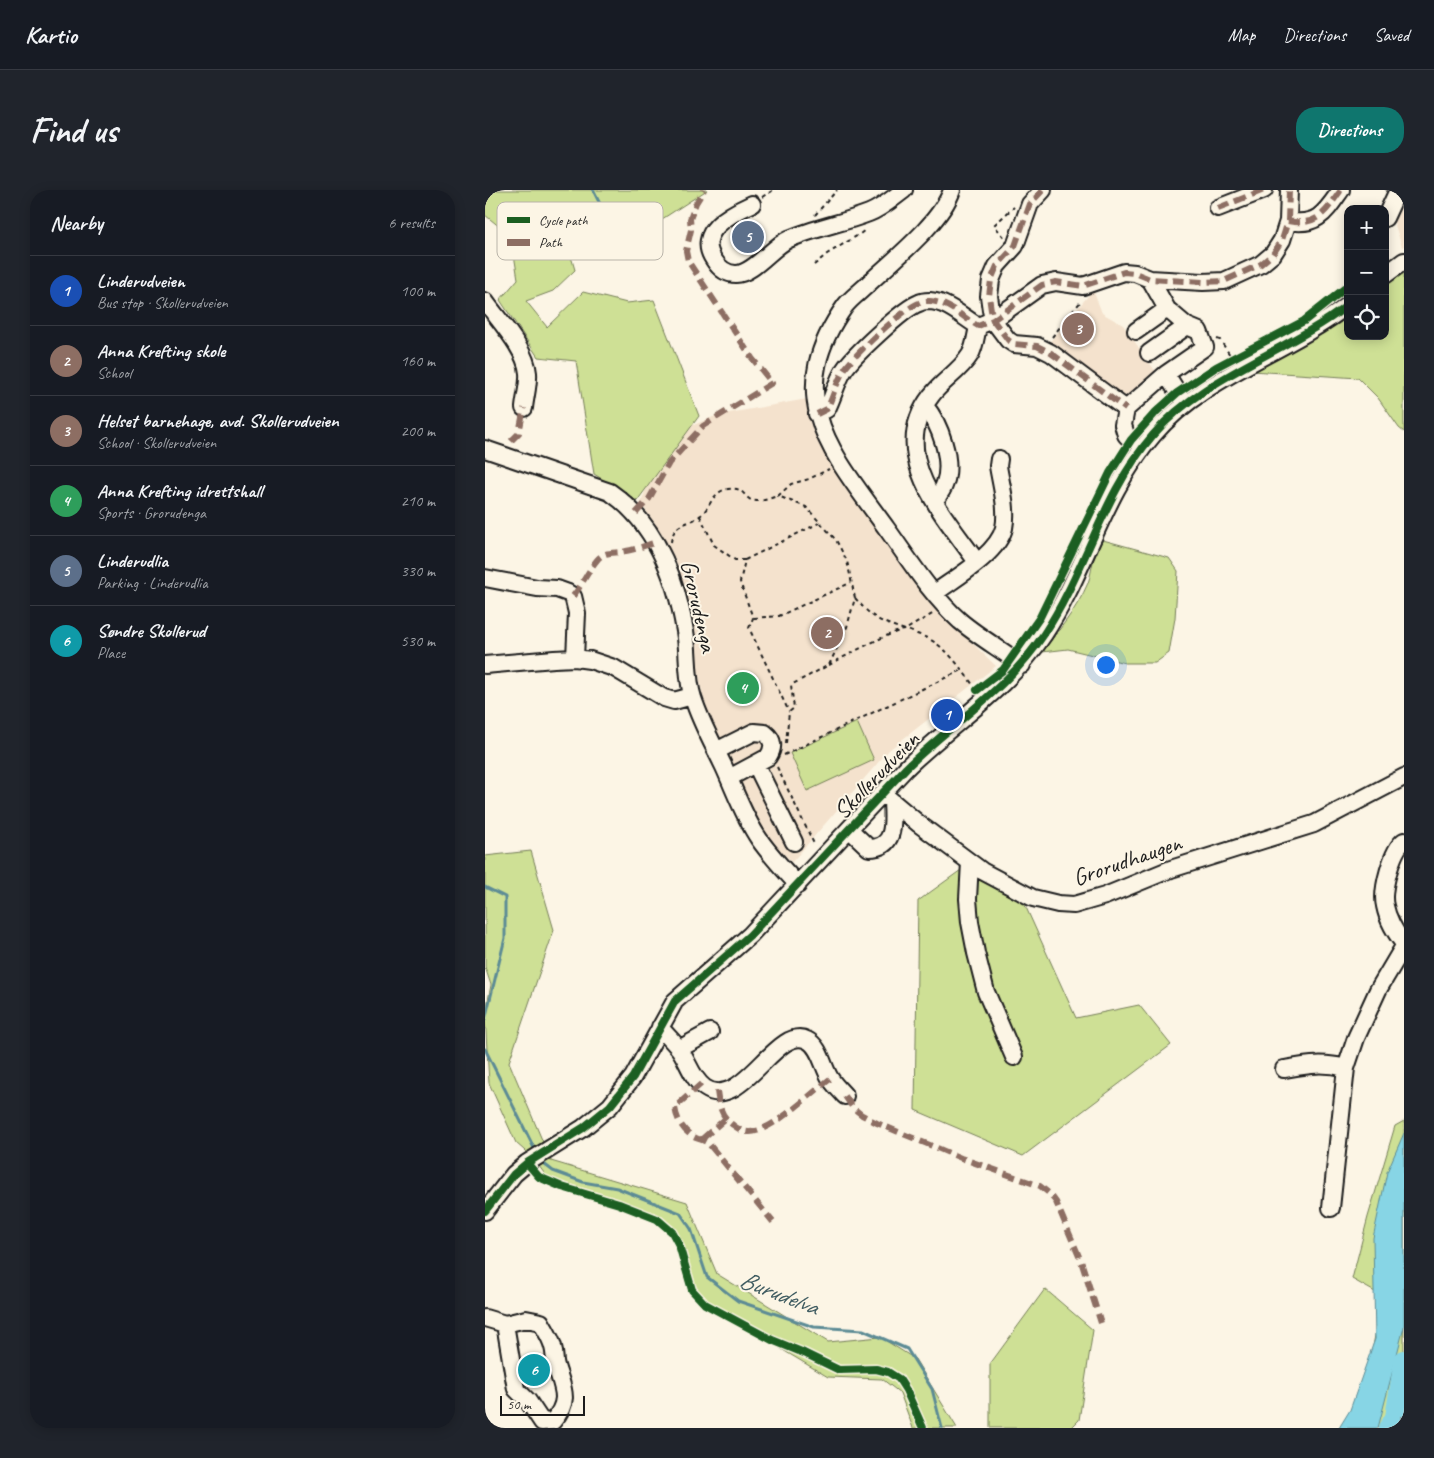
<!DOCTYPE html>
<html lang="en">
<head>
<meta charset="utf-8">
<style>
	body { margin:0; font-family:Caveat,sans-serif; background:#20242c; color:#f1f3f6 }
	.controls { position:absolute; right:15px; top:15px; display:grid; overflow:hidden; border-radius:10px; box-shadow:0 2px 12px #0003 }
	.controls button { width:45px; height:45px; display:grid; place-items:center; padding:0; border:0; border-bottom:1px solid #363941; background:#171b24; color:#f1f3f6; font:25px sans-serif }
	.scale { position:absolute; left:15px; bottom:12px; width:85px; box-sizing:border-box; padding-left:5px; border:2px solid #1c1c1c; border-top:0; font-size:14px; line-height:18px; white-space:nowrap; color:#1c1c1c; -webkit-text-stroke:4px #fcf5e5; paint-order:stroke }
	.you { position:absolute; left:620px; top:474px; width:18px; height:18px; margin:-12px; border:4px solid #fff; border-radius:50%; background:#1a73e8; box-shadow:0 0 0 8px #1a73e833 }
	.badge { display:grid; place-items:center; width:32px; height:32px; border-radius:50%; background:#0f766e; color:#fff; font-size:16px; font-weight:700 }
	.pin { position:absolute; translate:-50% -50%; border:2px solid #fff; box-shadow:0 1px 5px #0006 }
	.list { margin:0; padding:0; list-style:none }
	h2 { display:flex; justify-content:space-between; align-items:center; height:65px; margin:0; padding:0 20px; font-size:21px }
	h2 small { font-size:16px; font-weight:400; color:#9ea1a6 }
	.list li { display:grid; grid-template-columns:32px 1fr auto; gap:15px; align-items:center; box-sizing:border-box; height:70px; padding:0 20px; border-top:1px solid #363941 }
	.list b { display:block; font-size:19px; white-space:nowrap }
	.list p { margin:0; font-size:16px; white-space:nowrap; color:#9ea1a6 }
	.list em { font-size:16px; font-style:normal; color:#9ea1a6 }
	.icon { flex:none; width:28px; height:28px; fill:none; stroke:currentColor; stroke-width:2; stroke-linecap:round; stroke-linejoin:round }
	.map { position:relative; flex:none; width:919px; height:1238px; overflow:hidden; border-radius:20px }
	header { display:flex; align-items:center; gap:30px; box-sizing:border-box; height:70px; padding:0 25px; background:#171b24; border-bottom:1px solid #363941 }
	header strong { font-size:24px }
	nav { display:flex; gap:28px; margin-inline-start:auto; font-size:18px }
	.intro { display:flex; align-items:center; justify-content:space-between; box-sizing:border-box; height:120px; padding:0 30px }
	h1 { margin:0; font-size:35px }
	.button { padding:12px 22px; border-radius:20px; background:#0f766e; color:#fff; font-size:18px; font-weight:700 }
	main { display:flex; gap:30px; padding:0 30px }
	aside { flex:1; background:#171b24; border-radius:20px; box-shadow:0 2px 12px #0003 }
	.map>svg:first-child { display:block }
	.built { fill:#f4e2cd }
	.green { fill:#cee095; stroke:#757e58 }
	.water { fill:#87d5e5; stroke:#5c8b95 }
	.lines { fill:none; stroke-linecap:round; stroke-linejoin:round }
	.stream { stroke:#5c8b95; stroke-width:3 }
	.river { stroke:#87d5e5; stroke-width:20 }
	.minor-casing { stroke:#1c1c1c; stroke-width:20 }
	.path { stroke:#1c1c1c; stroke-width:2; stroke-dasharray:4 4; stroke-linecap:butt }
	.minor { stroke:#fcf5e5; stroke-width:16 }
	.quiet { stroke:#8d6e63; stroke-width:6; stroke-dasharray:12 6; stroke-linecap:butt }
	.cycleway-casing { stroke:#fcf5e5; stroke-width:11 }
	.cycleway { stroke:#1b5e20; stroke-width:8 }
	.labels { text-anchor:middle; dominant-baseline:central; stroke-width:4; stroke-linejoin:round; paint-order:stroke }
	.street-label { font-size:24px; fill:#1c1c1c; stroke:#fcf5e5 }
	.water-label { font-size:25px; font-style:italic; fill:#415d62; stroke:#fcf5e5 }
	.key { fill:#fcf5e5; stroke:#b9b4a9; stroke-width:1 }
	.key-label { font-size:14px; fill:#1c1c1c }
</style>
</head>
<body>
<header>
<strong>Kartio</strong>
<nav><a>Map</a><a>Directions</a><a>Saved</a></nav>
</header>
<div class="intro"><h1>Find us</h1><a class="button">Directions</a></div>
<main>
<aside>
<h2>Nearby<small>6 results</small></h2>
<ul class="list">
<li><span class="badge" style="background:#1a4fb4">1</span><div><b>Linderudveien</b><p>Bus stop · Skollerudveien</p></div><em>100 m</em></li>
<li><span class="badge" style="background:#8d6e63">2</span><div><b>Anna Krefting skole</b><p>School</p></div><em>160 m</em></li>
<li><span class="badge" style="background:#8d6e63">3</span><div><b>Helset barnehage, avd. Skollerudveien</b><p>School · Skollerudveien</p></div><em>200 m</em></li>
<li><span class="badge" style="background:#2e9e5b">4</span><div><b>Anna Krefting idrettshall</b><p>Sports · Grorudenga</p></div><em>210 m</em></li>
<li><span class="badge" style="background:#5c6f8a">5</span><div><b>Linderudlia</b><p>Parking · Linderudlia</p></div><em>330 m</em></li>
<li><span class="badge" style="background:#0f9aa8">6</span><div><b>Søndre Skollerud</b><p>Place</p></div><em>530 m</em></li>
</ul>
</aside>
<div class="map">
<svg width="919" height="1238" viewBox="0 0 919 1238">
	<rect width="100%" height="100%" fill="#fcf5e5"/>
	<filter id="ink" filterUnits="userSpaceOnUse"><feTurbulence type="fractalNoise" baseFrequency=".02" numOctaves="2"/><feDisplacementMap in="SourceGraphic" scale="10" xChannelSelector="R" yChannelSelector="G"/><feConvolveMatrix kernelMatrix="1 2 1 2 8 2 1 2 1" color-interpolation-filters="sRGB"/></filter>
	<g filter="url(#ink)">
		<!-- built -->
		<path class="built" d="M 919,12 L 919,56 L 917,57 L 909,32 Z
			M 608,100 L 617,123 L 638,135 L 671,182 L 642,214 L 563,154 Z
			M 322,209 L 329,238 L 353,285 L 443,411 L 511,476 L 404,560 L 307,672 L 281,647 L 220,520 L 200,408 L 190,368 L 156,313 L 173,264 L 201,238 L 233,225 Z"/>
		<!-- green -->
		<path class="green" d="M 0,0 L 222,0 L 174,31 L 80,46 L 90,80 L 68,101 L 41,111 L 62,137 L 98,102 L 142,113 L 169,110 L 214,226 L 152,311 L 109,284 L 91,171 L 53,167 L 15,110 L 33,89 L 26,46 L 0,25 Z
			M 919,80 L 919,242 L 914,238 L 893,208 L 873,188 L 767,181 L 863,124 L 863,146 L 900,146 L 900,94 Z
			M 618,350 L 684,368 L 693,381 L 690,428 L 684,463 L 670,473 L 640,473 L 583,459 L 557,462 C 574,440 592,419 603,393 C 608,379 607,362 618,350 Z
			M 372,532 L 389,570 L 322,601 L 305,563 Z
			M 46,661 L 69,740 L 24,872 L 66,971 L 202,1012 L 232,1084 L 343,1152 L 395,1147 L 430,1169 L 472,1238 L 428,1238 L 415,1203 L 397,1189 L 343,1187 L 224,1116 L 202,1092 L 191,1054 L 167,1026 L 65,991 L 48,968 L 31,953 L 4,893 L 0,826 L 6,795 L 0,777 L 0,666 Z
			M 476,680 L 539,713 L 591,828 L 654,815 L 686,855 L 538,966 L 430,920 L 433,711 Z
			M 919,931 L 919,1238 L 864,1238 L 887,1162 L 897,1106 L 867,1089 L 883,1027 L 910,936 Z
			M 560,1099 L 608,1140 L 594,1230 L 586,1238 L 505,1238 L 505,1174 Z"/>
		<!-- water -->
		<path class="water" d="M 919,943 L 919,1137 L 893,1238 L 854,1238 L 865,1220 L 890,1149 L 888,1048 L 902,982 Z"/>
		<g class="lines">
			<!-- stream -->
			<path class="stream" d="M 108,0 L 115,14 L 122,23
				M 0,697 L 20,707 L 20,748 L 0,830
				M 0,859 L 49,958
				M 59,974 L 68,981 L 98,992 L 132,998 L 195,1023 L 206,1039 L 222,1087 L 253,1111 L 329,1137 L 378,1140 L 422,1159 L 447,1199 L 457,1238"/>
			<!-- river -->
			<path class="river" d="M 904,1238 L 910,1227 L 919,1170"/>
			<defs>
				<path id="minor" d="M 467,0 C 456,33 407,71 382,95 C 375,102 366,108 360,116 C 295,208 347,263 402,339 C 425,371 446,405 475,431 C 494,447 517,460 537,475
					M 558,0 L 545,14 L 530,56 L 512,76 L 506,90 L 504,106 L 506,120 L 508,130 L 523,150 L 529,154 L 552,156 L 566,163 L 641,219
					M 267,14 C 245,24 210,42 229,70 C 234,78 241,84 251,84 C 268,84 288,56 304,49 C 330,38 358,33 384,23 C 397,18 408,8 419,0
					M 733,18 L 779,0
					M 900,28 L 913,0
					M 803,31 C 833,37 841,21 856,0
					M 900,85 L 919,71
					M 665,89 L 682,119
					M 0,111 C 14,131 41,159 43,183 C 44,194 40,207 39,218
					M 651,141 L 682,119 L 702,136
					M 681,184 L 700,214
					M 440,216 C 455,234 468,270 460,293 C 458,300 454,305 450,310
					M 332,224 L 342,219 C 348,207 352,191 359,180 C 368,166 419,118 434,113 C 437,111 442,111 445,111 C 463,112 479,128 493,136 L 508,130 L 557,95 L 571,92 L 598,96 L 639,82 L 650,83 L 665,89 L 718,92 L 739,91 L 776,74 L 788,64 L 797,50 L 803,31 L 804,0
					M 646,250 L 641,245 L 638,235 L 641,219 L 681,184 L 720,157 L 714,141 L 702,136 L 664,163
					M 0,259 L 125,302 C 171,334 191,387 200,441 C 204,463 201,487 208,508 C 216,533 228,554 239,577 C 250,601 259,627 274,649 C 285,665 299,680 313,695
					M 492,372 C 459,325 401,264 446,206 C 457,191 475,181 485,165 C 490,157 491,145 493,136
					M 0,388 L 52,398 L 72,399 L 83,403 L 88,406 L 92,423 L 90,468
					M 450,403 C 470,388 513,364 519,338 C 523,318 516,295 513,276 L 514,269
					M 0,475 L 69,469 L 90,468 L 105,470 L 129,478 L 179,508 L 189,511 L 207,506
					M 231,561 L 269,542 L 280,543 C 289,550 289,558 283,567 L 244,588
					M 271,575 L 309,652
					M 397,603 L 434,634 L 497,681 L 548,708 L 573,714 L 589,715 L 620,706 L 686,679 L 829,634 L 919,587
					M 365,640 L 384,658 C 411,658 408,632 407,612
					M 919,651 C 907,660 896,701 900,716 C 903,731 910,742 919,754
					M 485,672 L 483,709 L 485,732 L 491,763 L 501,802 L 529,867
					M 175,837 C 181,845 189,852 195,860 C 203,872 208,890 220,898 C 256,923 292,834 322,850 C 335,856 338,877 345,888 C 349,895 355,900 360,906
					M 194,859 L 225,842
					M 799,879 C 823,875 837,872 861,878
					M 846,1018 L 861,878 L 871,848 L 893,800 L 919,756
					M 0,1021 L 29,984 L 42,973 L 98,938 L 125,916 L 148,887 L 190,811 L 265,745 L 421,578 C 467,533 523,499 559,444 C 601,381 617,304 668,245 C 719,185 801,163 863,115
					M 0,1128 L 20,1134 L 31,1199 L 43,1211 L 57,1232 L 68,1231 C 86,1210 78,1199 71,1176 C 69,1170 70,1163 68,1157 C 66,1148 60,1140 56,1132 L 41,1129 L 20,1134"/>
			</defs>
			<!-- minor casing -->
			<use href="#minor" class="minor-casing"/>
			<!-- path -->
			<path class="path" d="M 277,7 L 289,0
				M 330,25 L 352,0
				M 519,47 L 509,35 L 529,17
				M 329,75 L 342,64 L 375,44 L 380,40
				M 567,147 L 597,110
				M 732,149 L 735,150 L 747,168
				M 215,326 L 229,355 L 250,370 L 260,370 L 255,392 L 268,428 L 264,438 L 304,522
				M 186,352 C 189,331 203,336 216,325 C 226,316 228,301 243,299 C 259,297 257,305 266,310 C 275,313 285,308 293,306
				M 260,370 L 336,332
				M 370,408 C 389,430 394,431 420,440 L 449,423
				M 269,428 L 294,426 L 367,392
				M 344,475 C 359,467 407,440 421,440 C 424,440 429,443 432,444 C 461,453 474,477 492,500
				M 301,553 L 304,522 L 309,518 L 306,495 L 344,475 L 362,437 L 370,408 L 362,371 L 351,350 L 321,317 L 293,306 L 306,294 L 324,289 L 344,279
				M 299,565 L 477,480
				M 292,577 L 330,656"/>
			<!-- minor -->
			<use href="#minor" class="minor"/>
			<!-- quiet -->
			<path class="quiet" d="M 558,0 L 545,14 L 530,56 L 512,76 L 506,90 L 504,106 L 506,120 L 508,130 L 523,150 L 529,154 L 552,156 L 566,163 L 641,219
				M 733,18 L 779,0
				M 803,31 C 833,37 841,21 856,0
				M 332,224 L 342,219 C 348,207 352,191 359,180 C 368,166 419,118 434,113 C 437,111 442,111 445,111 C 463,112 479,128 493,136 L 508,130 L 557,95 L 571,92 L 598,96 L 639,82 L 650,83 L 665,89 L 718,92 L 739,91 L 776,74 L 788,64 L 797,50 L 803,31 L 804,0
				M 26,251 L 34,243 L 39,218
				M 151,323 L 164,309 L 184,273 L 218,236 L 287,193 L 267,168 L 203,71 L 201,61 L 206,40 L 205,29 L 211,13 L 219,0
				M 88,406 C 97,395 103,381 112,370 C 120,360 131,364 141,361 C 152,359 161,355 172,352
				M 216,894 L 190,917 C 191,929 199,943 211,948 C 216,950 218,950 223,953 L 288,1032
				M 232,901 C 234,916 236,926 248,935 C 253,939 258,942 265,942 C 286,942 328,902 345,889
				M 360,906 L 368,918 L 377,925 L 392,933 L 476,968 L 555,996 L 565,1004 L 571,1012 L 596,1071 L 616,1133
				M 217,949 L 240,929
				M 916,1238 L 919,1227"/>
			<defs>
				<path id="cycleway" d="M 492,500 L 518,480 L 555,427 L 625,283 L 646,250 L 671,222 L 692,203 L 731,177 L 819,131 L 863,96
					M 42,973 L 54,987 L 77,997 L 134,1014 L 172,1029 L 187,1042 L 194,1055 L 207,1100 L 220,1114 L 287,1150 L 319,1163 L 354,1180 L 391,1179 L 403,1182 L 414,1189 L 421,1200 L 438,1238
					M 0,1021 L 29,984 L 42,973 L 98,938 L 125,916 L 148,887 L 190,811 L 265,745 L 421,578 C 467,533 523,499 559,444 C 601,381 617,304 668,245 C 719,185 801,163 863,115"/>
			</defs>
			<!-- cycleway casing -->
			<use href="#cycleway" class="cycleway-casing"/>
			<!-- cycleway -->
			<use href="#cycleway" class="cycleway"/>
		</g>
	</g>
	<g class="labels">
		<!-- street labels -->
		<g class="street-label">
			<text transform="translate(214 416) rotate(77)">Grorudenga</text>
			<text transform="translate(391 585) rotate(-46)">Skollerudveien</text>
			<text transform="translate(642 670) rotate(-19)">Grorudhaugen</text>
		</g>
		<!-- water labels -->
		<g class="water-label">
			<text transform="translate(294 1103) rotate(21)">Burudelva</text>
		</g>
	</g>
	<!-- legend -->
	<rect x="12" y="12" width="166" height="58" rx="8" class="key"/>
	<rect x="22" y="27" width="23" height="6" fill="#1b5e20"/>
	<rect x="22" y="49" width="23" height="7" fill="#8d6e63"/>
	<g class="key-label">
		<text x="54" y="35">Cycle path</text>
		<text x="54" y="57">Path</text>
	</g>
</svg>
<div class="controls">
<button>+</button>
<button>−</button>
<button><svg class="icon" aria-label="locate" viewBox="0 0 24 24"><circle cx="12" cy="12" r="6"/><path d="M12 2v4M12 18v4M2 12h4M18 12h4"/></svg></button>
</div>
<div class="scale">50 m</div>
<div class="you"></div>
<div class="pin badge" style="left:462px;top:525px;background:#1a4fb4">1</div>
<div class="pin badge" style="left:342px;top:443px;background:#8d6e63">2</div>
<div class="pin badge" style="left:593px;top:139px;background:#8d6e63">3</div>
<div class="pin badge" style="left:258px;top:498px;background:#2e9e5b">4</div>
<div class="pin badge" style="left:263px;top:47px;background:#5c6f8a">5</div>
<div class="pin badge" style="left:49px;top:1180px;background:#0f9aa8">6</div>
</div>
</main>
</body>
</html>
